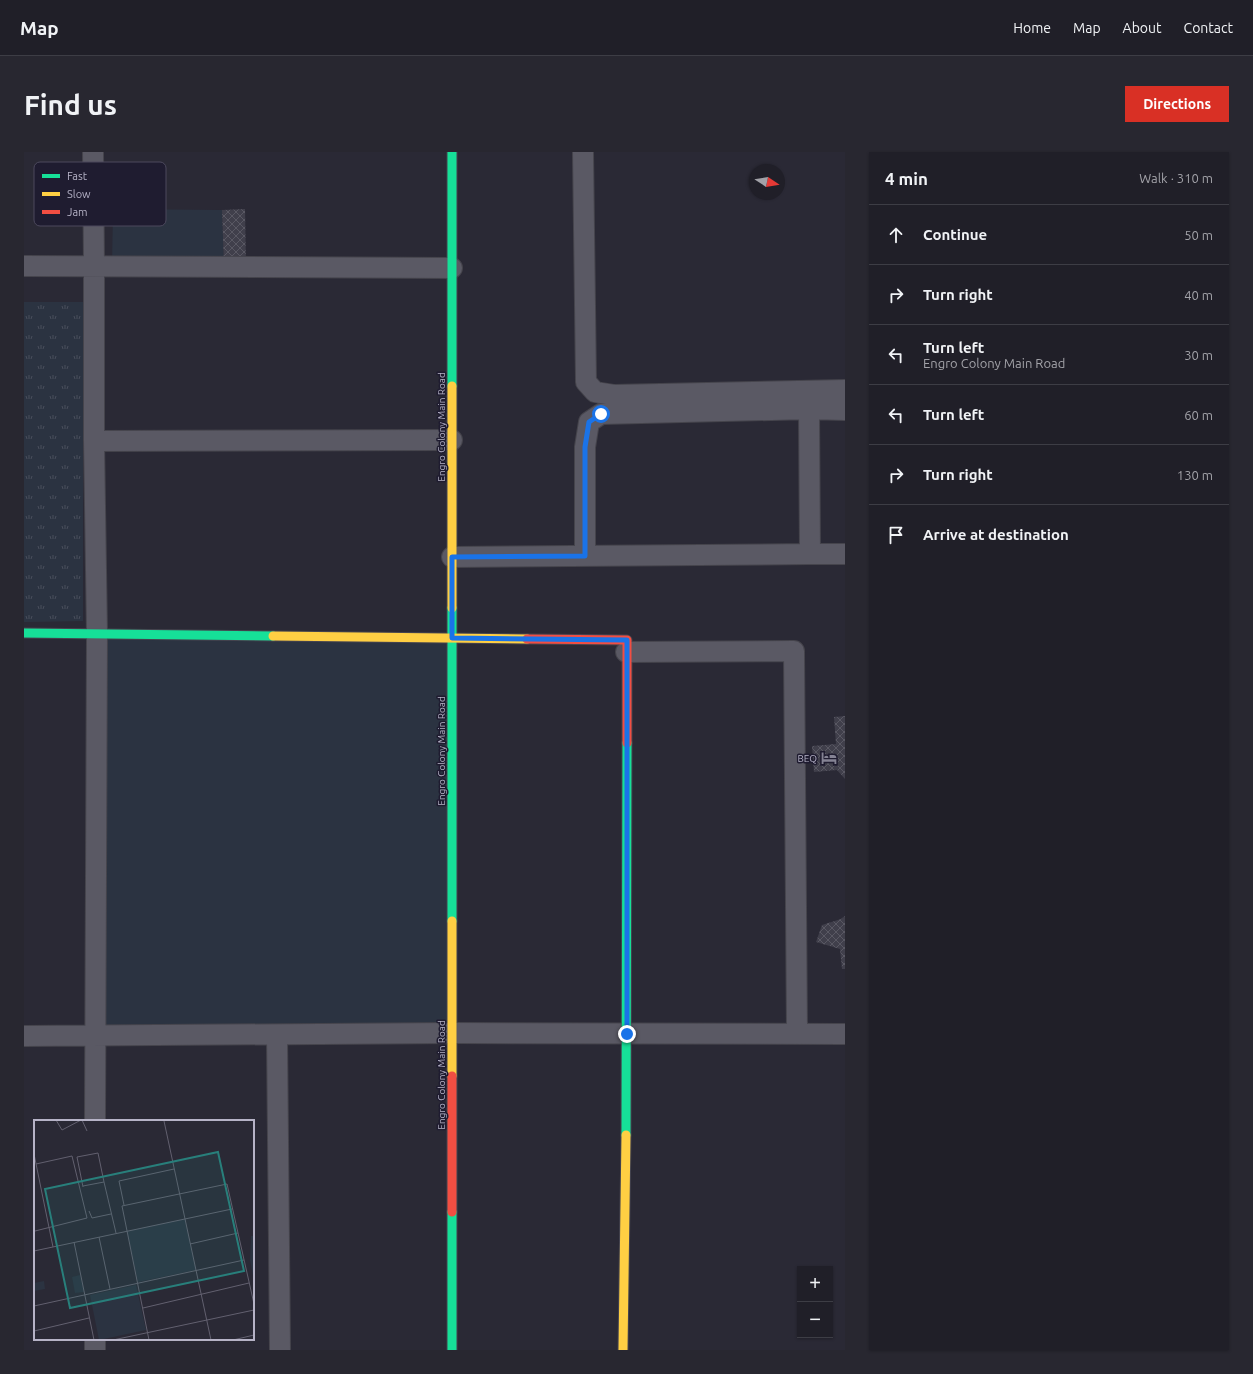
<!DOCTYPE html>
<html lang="en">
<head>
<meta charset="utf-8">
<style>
	body { margin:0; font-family:Ubuntu,sans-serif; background:#282730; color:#f1f3f6 }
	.controls { position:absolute; right:12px; bottom:12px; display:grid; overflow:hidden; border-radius:0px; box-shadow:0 1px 3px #0004 }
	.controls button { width:36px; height:36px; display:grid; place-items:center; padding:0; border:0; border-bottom:1px solid #3d3d45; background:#201f28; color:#f1f3f6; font:20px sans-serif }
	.compass { position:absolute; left:725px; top:12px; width:36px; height:36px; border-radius:50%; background:#201f28; box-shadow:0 1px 3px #0004; rotate:102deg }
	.stop { position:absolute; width:12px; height:12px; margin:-9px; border:3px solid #1a73e8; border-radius:50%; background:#fff }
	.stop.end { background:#1a73e8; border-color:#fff; box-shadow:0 1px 4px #0008 }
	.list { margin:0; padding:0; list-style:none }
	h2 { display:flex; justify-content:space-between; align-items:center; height:52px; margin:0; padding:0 16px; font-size:17px }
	h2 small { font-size:13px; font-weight:400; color:#a2a2a8 }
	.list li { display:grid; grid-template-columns:26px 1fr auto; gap:12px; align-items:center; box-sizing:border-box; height:60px; padding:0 16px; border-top:1px solid #3d3d45 }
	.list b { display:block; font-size:15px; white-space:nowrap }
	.list p { margin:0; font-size:13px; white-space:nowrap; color:#a2a2a8 }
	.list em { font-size:13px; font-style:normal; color:#a2a2a8 }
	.icon { flex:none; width:22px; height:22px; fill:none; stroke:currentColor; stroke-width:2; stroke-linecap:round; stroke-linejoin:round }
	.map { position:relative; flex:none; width:821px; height:1198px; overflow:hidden; border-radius:0px }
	header { display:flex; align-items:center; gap:24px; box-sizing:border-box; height:56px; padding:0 20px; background:#201f28; border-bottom:1px solid #3d3d45 }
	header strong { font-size:19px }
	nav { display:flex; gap:22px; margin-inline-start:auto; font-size:14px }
	.intro { display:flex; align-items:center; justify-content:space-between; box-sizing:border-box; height:96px; padding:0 24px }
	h1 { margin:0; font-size:28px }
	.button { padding:10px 18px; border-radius:0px; background:#d93025; color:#fff; font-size:14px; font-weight:700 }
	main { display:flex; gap:24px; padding:0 24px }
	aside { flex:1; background:#201f28; border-radius:0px; box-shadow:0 1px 3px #0004 }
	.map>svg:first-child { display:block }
	.park { fill:url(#park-tufts) }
	.pitch { fill:#2b3341 }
	.building { fill:url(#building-cross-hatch) }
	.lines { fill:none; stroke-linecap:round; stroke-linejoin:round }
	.street-casing { stroke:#45444c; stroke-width:22 }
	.fast-casing { stroke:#45444f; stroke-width:11 }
	.slow-casing { stroke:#45444f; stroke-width:11 }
	.jam-casing { stroke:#45444f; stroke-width:11 }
	.street { stroke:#5a5964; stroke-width:20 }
	.fast { stroke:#16e098; stroke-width:9 }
	.slow { stroke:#ffcf43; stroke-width:9 }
	.jam { stroke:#f24e42; stroke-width:9 }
	.route { stroke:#1a73e8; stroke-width:5 }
	.labels { text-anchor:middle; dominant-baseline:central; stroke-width:3; stroke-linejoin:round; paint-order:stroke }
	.street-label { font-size:10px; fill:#b6b3c7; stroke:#1f1c30 }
	.poi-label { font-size:10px; fill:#b6b3c7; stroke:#1f1c30; text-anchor:end }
	.inset-road { fill:none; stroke:#62606f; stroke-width:1 }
	.view { fill:#287f7b; fill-opacity:0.15; stroke:#287f7b; stroke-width:2 }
	.inset-edge { fill:none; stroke:#b6b3c7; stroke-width:2 }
	.key { fill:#1f1c30; stroke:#4c495d; stroke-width:1 }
	.key-label { font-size:11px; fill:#b6b3c7 }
</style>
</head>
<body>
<header>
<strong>Map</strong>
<nav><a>Home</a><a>Map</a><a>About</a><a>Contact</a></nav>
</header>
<div class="intro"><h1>Find us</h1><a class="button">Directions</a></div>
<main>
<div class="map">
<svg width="821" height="1198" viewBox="0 0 821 1198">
	<defs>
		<pattern id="park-tufts" width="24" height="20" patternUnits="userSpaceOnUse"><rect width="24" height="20" fill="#2b3341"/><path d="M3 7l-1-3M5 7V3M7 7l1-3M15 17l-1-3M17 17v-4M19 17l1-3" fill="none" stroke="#484e5b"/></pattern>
		<pattern id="building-cross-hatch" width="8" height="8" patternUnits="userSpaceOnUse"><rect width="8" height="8" fill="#403f4b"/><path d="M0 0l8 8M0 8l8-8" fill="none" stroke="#595863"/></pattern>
	</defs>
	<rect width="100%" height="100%" fill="#2a2935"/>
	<!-- park -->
	<path class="park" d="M 0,150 L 59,150 L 59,469 L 0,470 Z"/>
	<!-- pitch -->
	<path class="pitch" d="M 89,57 L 198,58 L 200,114 L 88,113 Z
		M 73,482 L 428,486 L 428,881 L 71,884 Z"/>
	<!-- building -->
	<path class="building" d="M 221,57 L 222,113 L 200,114 L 198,58 Z
		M 821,564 L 821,627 L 813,618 L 790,620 L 788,594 L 812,592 L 810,565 Z
		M 821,764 L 821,817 L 818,817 L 816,797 L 792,790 L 798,773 L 817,767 Z"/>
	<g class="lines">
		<defs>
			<path id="street" d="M 69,0 L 70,114 L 70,289 L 73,482 L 71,969
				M 559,0 L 562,230 L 571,240 L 590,243 L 821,238
				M 0,114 L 428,116
				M 70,289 L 428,288
				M 786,402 L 821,402
				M 561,404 L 561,295 L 565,270 L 577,262 L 785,257 L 821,258
				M 428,405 L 786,402 L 785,257
				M 602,500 L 770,499 L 773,882
				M 253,883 L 256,1198
				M 0,884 L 428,881 L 821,882
				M 71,1187 L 71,1198"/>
			<path id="fast" d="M 428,0 L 428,234
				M 428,456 L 428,769
				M 0,481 L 249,484
				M 602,983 L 603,591
				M 428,1060 L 428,1198"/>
			<path id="slow" d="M 428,234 L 428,456
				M 249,484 L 503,487
				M 428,769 L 428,924
				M 599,1198 L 602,983"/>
			<path id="jam" d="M 503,487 L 603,488 L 603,591
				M 428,924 L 428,1060"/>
		</defs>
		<!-- street casing -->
		<use href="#street" class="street-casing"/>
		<!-- fast casing -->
		<use href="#fast" class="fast-casing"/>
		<!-- slow casing -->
		<use href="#slow" class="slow-casing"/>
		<!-- jam casing -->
		<use href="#jam" class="jam-casing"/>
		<!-- street -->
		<use href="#street" class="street"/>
		<!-- fast -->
		<use href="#fast" class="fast"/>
		<!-- slow -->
		<use href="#slow" class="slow"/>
		<!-- jam -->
		<use href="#jam" class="jam"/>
	</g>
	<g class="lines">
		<!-- route -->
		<path class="route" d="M 577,262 L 565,270 L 561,295 L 561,404 L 428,405 L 428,486 L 603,488 L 603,882"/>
	</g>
	<!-- icons -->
	<defs>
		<symbol id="hotel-bare" viewBox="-9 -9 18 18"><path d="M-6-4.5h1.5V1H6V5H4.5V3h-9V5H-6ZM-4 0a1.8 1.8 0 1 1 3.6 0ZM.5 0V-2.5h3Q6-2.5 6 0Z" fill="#858394" stroke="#1f1c30" stroke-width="2.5" paint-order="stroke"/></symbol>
	</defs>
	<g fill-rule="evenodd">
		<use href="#hotel-bare" x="794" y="595" width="22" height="22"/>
	</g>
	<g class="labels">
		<!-- street labels -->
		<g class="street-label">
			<text transform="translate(417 275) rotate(-90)">Engro Colony Main Road</text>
			<text transform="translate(417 599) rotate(-90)">Engro Colony Main Road</text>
			<text transform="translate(417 923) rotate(-90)">Engro Colony Main Road</text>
		</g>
		<!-- poi labels -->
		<g class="poi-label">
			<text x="793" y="606">BEQ</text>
		</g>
	</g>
	<!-- overview -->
	<g transform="translate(10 968)">
		<rect width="220" height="220" fill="#2a2935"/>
		<path d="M 102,165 L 112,210 L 65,220 L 56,175 Z" fill="#2b3341"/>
		<path d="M 151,99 L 162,150 L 104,162 L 93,111 ZM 217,116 L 220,116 L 220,161 L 216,140 ZM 46,155 L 50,172 L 41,173 L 38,157 ZM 10,161 L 11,169 L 0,171 L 0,163 Z" fill="#2b3341"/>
		<path class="inset-road" d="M 22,0 L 28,10 L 47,0M 48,0 L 53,11M 130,1 L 177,220M 0,34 L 19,127M 49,66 L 70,62 L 82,113M 49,67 L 43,37 L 64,33 L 70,62M 90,85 L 85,61 L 140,49M 55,91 L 58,98 L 77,94M 1,111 L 53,98 L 38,36 L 2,44M 65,117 L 76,169M 40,122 L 60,220M 156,124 L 204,113M 0,131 L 198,89M 0,186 L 210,140M 109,188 L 215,163M 0,211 L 55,198M 79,220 L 220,190M 115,220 L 88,86 L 193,64 L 220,184M 199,220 L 220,215"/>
		<path class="view" d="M 184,32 L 210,151 L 36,188 L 11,69 Z"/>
		<rect width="220" height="220" class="inset-edge"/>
	</g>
	<!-- legend -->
	<rect x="10" y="10" width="132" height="64" rx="6" class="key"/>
	<rect x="18" y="22" width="18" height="4" fill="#16e098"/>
	<rect x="18" y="40" width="18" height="4" fill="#ffcf43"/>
	<rect x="18" y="58" width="18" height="4" fill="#f24e42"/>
	<g class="key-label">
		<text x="43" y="28">Fast</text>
		<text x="43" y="46">Slow</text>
		<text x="43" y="64">Jam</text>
	</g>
</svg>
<div class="controls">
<button>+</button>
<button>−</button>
</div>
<svg class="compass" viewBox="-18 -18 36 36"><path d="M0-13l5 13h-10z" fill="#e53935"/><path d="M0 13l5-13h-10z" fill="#a2a2a8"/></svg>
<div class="stop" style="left:577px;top:262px"></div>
<div class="stop end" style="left:603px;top:882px"></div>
</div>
<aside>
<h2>4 min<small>Walk · 310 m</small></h2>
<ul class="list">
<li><svg class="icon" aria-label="ahead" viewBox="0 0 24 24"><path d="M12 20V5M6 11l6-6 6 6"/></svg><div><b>Continue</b></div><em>50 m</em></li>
<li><svg class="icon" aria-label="right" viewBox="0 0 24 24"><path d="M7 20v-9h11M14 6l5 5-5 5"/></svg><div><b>Turn right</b></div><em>40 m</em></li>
<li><svg class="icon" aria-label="left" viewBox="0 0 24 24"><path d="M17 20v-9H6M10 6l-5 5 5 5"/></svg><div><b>Turn left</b><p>Engro Colony Main Road</p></div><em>30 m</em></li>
<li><svg class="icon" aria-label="left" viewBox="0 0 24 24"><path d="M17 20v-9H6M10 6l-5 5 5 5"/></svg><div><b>Turn left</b></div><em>60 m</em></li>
<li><svg class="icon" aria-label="right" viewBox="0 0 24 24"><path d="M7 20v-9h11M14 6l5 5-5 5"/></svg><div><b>Turn right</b></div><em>130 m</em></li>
<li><svg class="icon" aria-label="arrive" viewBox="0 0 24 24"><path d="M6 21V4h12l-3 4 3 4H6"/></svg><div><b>Arrive at destination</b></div></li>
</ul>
</aside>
</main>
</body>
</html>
